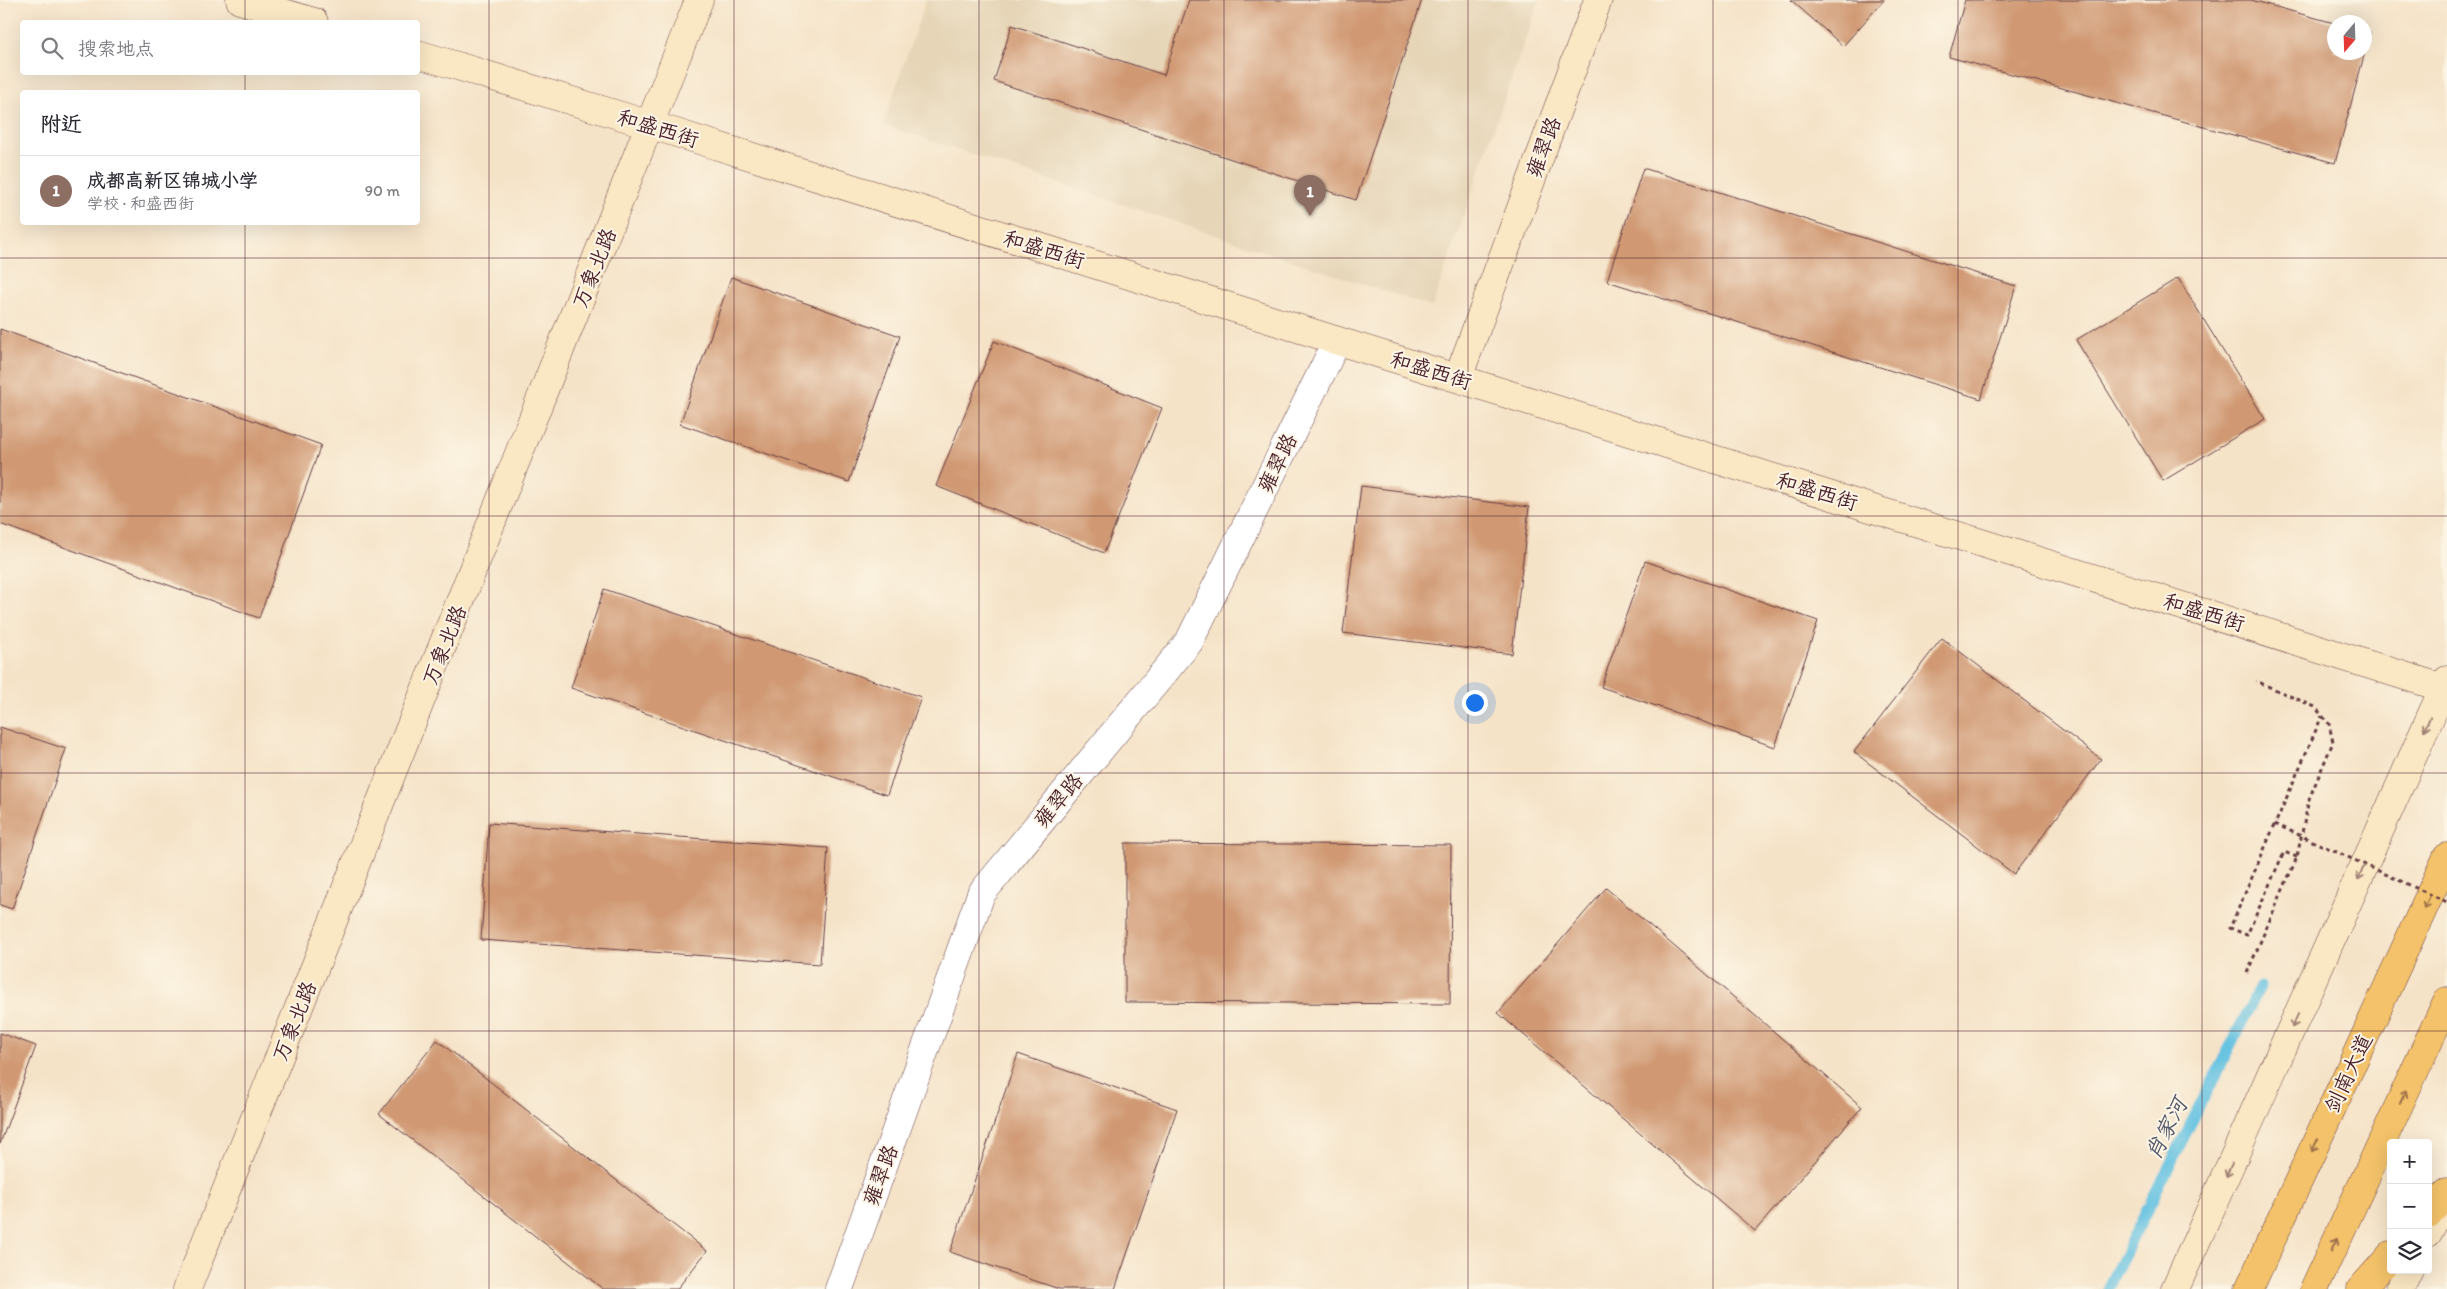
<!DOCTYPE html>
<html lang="zh">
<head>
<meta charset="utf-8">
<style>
	body { margin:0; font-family:Itim,"LXGW WenKai TC",sans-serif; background:#f2f2f3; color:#2b2b33 }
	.controls { position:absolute; right:15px; bottom:15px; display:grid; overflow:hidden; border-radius:5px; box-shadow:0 5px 20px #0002 }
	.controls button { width:45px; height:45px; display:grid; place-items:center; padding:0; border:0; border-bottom:1px solid #e1e1e2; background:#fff; color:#2b2b33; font:25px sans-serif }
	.compass { position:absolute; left:2327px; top:15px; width:45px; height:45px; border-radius:50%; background:#fff; box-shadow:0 5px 20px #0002; rotate:199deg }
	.you { position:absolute; left:1474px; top:702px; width:18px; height:18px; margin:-12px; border:4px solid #fff; border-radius:50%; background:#1a73e8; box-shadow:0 0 0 8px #1a73e833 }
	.badge { display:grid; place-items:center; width:32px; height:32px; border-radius:50%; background:#0f766e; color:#fff; font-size:16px; font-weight:700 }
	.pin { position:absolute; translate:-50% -41px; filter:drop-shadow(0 1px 2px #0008) }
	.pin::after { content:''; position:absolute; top:26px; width:18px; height:15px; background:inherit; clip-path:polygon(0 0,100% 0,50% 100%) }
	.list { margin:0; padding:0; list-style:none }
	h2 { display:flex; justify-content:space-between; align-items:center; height:65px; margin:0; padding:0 20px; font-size:21px }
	h2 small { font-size:16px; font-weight:400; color:#7c7c81 }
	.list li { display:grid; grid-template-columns:32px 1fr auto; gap:15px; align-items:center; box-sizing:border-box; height:70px; padding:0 20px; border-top:1px solid #e1e1e2 }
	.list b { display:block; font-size:19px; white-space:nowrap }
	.list p { margin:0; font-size:16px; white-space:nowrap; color:#7c7c81 }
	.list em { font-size:16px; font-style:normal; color:#7c7c81 }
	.icon { flex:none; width:28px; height:28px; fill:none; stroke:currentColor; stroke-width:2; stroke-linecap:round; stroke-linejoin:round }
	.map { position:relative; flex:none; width:2447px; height:1289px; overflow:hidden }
	.search { position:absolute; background:#fff; box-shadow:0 5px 20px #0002; left:20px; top:20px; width:400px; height:55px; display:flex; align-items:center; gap:12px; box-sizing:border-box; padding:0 18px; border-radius:5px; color:#7c7c81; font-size:19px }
	.panel { position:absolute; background:#fff; box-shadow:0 5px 20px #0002; left:20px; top:90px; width:400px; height:135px; border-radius:5px }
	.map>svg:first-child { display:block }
	.built { fill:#e6d5b7 }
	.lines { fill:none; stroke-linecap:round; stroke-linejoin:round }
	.stream { stroke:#62c1e1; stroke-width:11 }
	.building { fill:#d09973 }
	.street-casing { stroke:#643c43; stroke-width:29 }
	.secondary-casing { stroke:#643c43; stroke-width:29 }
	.highway-casing { stroke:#643c43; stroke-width:29 }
	.path { stroke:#643c43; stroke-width:3; stroke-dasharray:4 4; stroke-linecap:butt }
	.street { stroke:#fff; stroke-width:28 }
	.secondary { stroke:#fae7c3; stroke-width:28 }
	.highway { stroke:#f3c26a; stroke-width:28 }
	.path-bridge { stroke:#643c43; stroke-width:3; stroke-dasharray:4 4; stroke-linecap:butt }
	.oneway { stroke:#a28377 }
	.oneway2 { stroke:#9e704a }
	.grid { fill:none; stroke:#4a1f2b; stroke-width:1; stroke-opacity:0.55 }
	.labels { text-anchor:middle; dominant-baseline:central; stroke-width:4; stroke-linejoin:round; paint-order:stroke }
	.street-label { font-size:21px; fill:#4a1f2b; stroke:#fcf5e5 }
	.water-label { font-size:22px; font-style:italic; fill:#52586b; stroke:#fcf5e5 }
</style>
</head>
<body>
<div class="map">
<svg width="2447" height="1289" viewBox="0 0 2447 1289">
	<rect width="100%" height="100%" fill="#fcf5e5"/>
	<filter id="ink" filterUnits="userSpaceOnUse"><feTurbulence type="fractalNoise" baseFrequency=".02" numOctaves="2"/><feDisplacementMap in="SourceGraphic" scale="10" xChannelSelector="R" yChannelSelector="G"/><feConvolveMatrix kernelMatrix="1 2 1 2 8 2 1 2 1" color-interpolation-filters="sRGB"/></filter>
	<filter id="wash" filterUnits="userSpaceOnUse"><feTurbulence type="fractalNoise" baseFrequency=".0096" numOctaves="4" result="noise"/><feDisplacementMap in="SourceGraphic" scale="20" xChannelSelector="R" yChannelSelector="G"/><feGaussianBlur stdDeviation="1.12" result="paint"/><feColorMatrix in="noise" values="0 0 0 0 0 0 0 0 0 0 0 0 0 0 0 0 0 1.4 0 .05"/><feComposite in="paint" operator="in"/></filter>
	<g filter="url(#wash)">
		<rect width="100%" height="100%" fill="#f5e3c8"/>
		<!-- built -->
		<path class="built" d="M 926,0 L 1539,0 L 1432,307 L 883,125 Z"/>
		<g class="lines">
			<!-- stream -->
			<path class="stream" d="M 2107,1289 L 2260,987"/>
		</g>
		<g id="blocks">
			<!-- building -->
			<path class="building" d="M 1189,0 L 1422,0 L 1356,200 L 994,81 L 1012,25 L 1164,75 Z
				M 1791,0 L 1884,0 L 1843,46 Z
				M 1965,0 L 2251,0 L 2334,23 L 2334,52 L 2365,52 L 2335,163 L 1949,57 Z
				M 2364,31 L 2370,33 L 2365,52 L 2364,52 Z
				M 1643,168 L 2016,286 L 1981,399 L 1607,281 Z
				M 731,277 L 900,336 L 849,482 L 680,424 Z
				M 2178,278 L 2265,419 L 2163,481 L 2076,340 Z
				M 0,329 L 321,445 L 259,618 L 0,524 Z
				M 994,341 L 1162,408 L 1104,553 L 936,486 Z
				M 1361,486 L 1529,507 L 1512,654 L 1343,633 Z
				M 1645,561 L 1818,621 L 1775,747 L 1601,687 Z
				M 604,589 L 921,697 L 887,795 L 571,688 Z
				M 1942,638 L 2101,759 L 2014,874 L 1854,752 Z
				M 0,727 L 66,749 L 12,909 L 0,905 Z
				M 489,823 L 828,848 L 820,964 L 481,940 Z
				M 1125,843 L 1451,845 L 1450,1004 L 1125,1002 Z
				M 1606,888 L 1862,1107 L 1755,1231 L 1498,1013 Z
				M 0,1033 L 36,1046 L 0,1144 Z
				M 437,1040 L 707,1251 L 677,1289 L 603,1289 L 379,1114 Z
				M 1018,1054 L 1177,1109 L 1115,1289 L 1059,1289 L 950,1252 Z"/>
		</g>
	</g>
	<g filter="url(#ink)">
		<use href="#blocks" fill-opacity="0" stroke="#643c43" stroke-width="1"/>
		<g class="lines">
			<defs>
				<path id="street" d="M 839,1289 L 981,894 L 1189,642 L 1337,341"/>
				<path id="secondary" d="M 240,0 L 314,22
					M 418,54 L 651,125 L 2443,688
					M 1458,378 L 1598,0
					M 2428,1233 L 2447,1197
					M 187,1289 L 699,0
					M 2175,1289 L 2447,680
					M 2400,1289 L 2409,1270"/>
				<path id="highway" d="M 2428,1214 L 2447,1193
					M 2249,1289 L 2447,857
					M 2314,1289 L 2447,1001
					M 2361,1289 L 2391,1255"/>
			</defs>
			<!-- street casing -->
			<use href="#street" class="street-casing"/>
			<!-- secondary casing -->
			<use href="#secondary" class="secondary-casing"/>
			<!-- highway casing -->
			<use href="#highway" class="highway-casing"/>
			<!-- path -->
			<path class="path" d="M 2297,857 L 2284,852 L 2247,935 L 2230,928 L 2322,716
				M 2247,973 L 2297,857 L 2309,799 L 2333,742 L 2329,724 L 2315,707 L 2256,681"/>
			<!-- street -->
			<use href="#street" class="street"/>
			<!-- secondary -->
			<use href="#secondary" class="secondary"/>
			<!-- highway -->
			<use href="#highway" class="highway"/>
			<!-- path-bridge -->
			<path class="path-bridge" d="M 2275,824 L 2447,902"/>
		</g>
		<!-- one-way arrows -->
		<defs><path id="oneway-shaft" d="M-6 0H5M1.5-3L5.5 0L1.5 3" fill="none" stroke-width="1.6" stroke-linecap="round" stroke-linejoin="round" transform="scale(1.25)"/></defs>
		<g class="oneway">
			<use href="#oneway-shaft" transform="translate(2427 724) rotate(114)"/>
			<use href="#oneway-shaft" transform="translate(2361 873) rotate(114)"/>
			<use href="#oneway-shaft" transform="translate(2295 1021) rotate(114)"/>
			<use href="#oneway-shaft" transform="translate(2229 1170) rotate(114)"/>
		</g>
		<g class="oneway2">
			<use href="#oneway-shaft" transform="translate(2427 902) rotate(115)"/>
			<use href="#oneway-shaft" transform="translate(2403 1097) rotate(-65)"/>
			<use href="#oneway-shaft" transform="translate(2315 1145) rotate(115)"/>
			<use href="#oneway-shaft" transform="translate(2334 1245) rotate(-65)"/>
		</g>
	</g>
	<!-- grid -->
	<path class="grid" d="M 245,0 L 245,22M 489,0 L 489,1289M 734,0 L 734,1289M 979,0 L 979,1289M 1224,0 L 1224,1289M 1468,0 L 1468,1289M 1713,0 L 1713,1289M 1958,0 L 1958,1289M 2202,0 L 2202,1289M 245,72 L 245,92M 245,222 L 245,1289M 0,258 L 2447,258M 0,516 L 2447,516M 0,773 L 2447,773M 0,1031 L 2447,1031"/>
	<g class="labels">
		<!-- street labels -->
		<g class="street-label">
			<text transform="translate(658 128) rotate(17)">和盛西街</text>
			<text transform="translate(1543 147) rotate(-70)">雍翠路</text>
			<text transform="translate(1044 249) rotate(17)">和盛西街</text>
			<text transform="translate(594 268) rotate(-68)">万象北路</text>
			<text transform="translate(1431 370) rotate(17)">和盛西街</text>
			<text transform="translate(1277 463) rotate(-64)">雍翠路</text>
			<text transform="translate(1817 491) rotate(17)">和盛西街</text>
			<text transform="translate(2204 612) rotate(17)">和盛西街</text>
			<text transform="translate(444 645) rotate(-68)">万象北路</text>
			<text transform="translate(1058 800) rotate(-50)">雍翠路</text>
			<text transform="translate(294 1021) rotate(-68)">万象北路</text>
			<text transform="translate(2348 1073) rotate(-65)">剑南大道</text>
			<text transform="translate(880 1175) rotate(-70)">雍翠路</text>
		</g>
		<!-- water labels -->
		<g class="water-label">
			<text transform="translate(2166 1129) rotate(-63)">肖家河</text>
		</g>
	</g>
</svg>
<div class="controls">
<button>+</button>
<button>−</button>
<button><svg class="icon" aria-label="layers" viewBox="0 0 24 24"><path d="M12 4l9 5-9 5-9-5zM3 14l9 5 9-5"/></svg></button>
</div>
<svg class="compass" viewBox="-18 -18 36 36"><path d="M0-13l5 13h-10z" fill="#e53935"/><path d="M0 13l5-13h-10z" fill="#7c7c81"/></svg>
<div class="you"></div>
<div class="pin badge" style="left:1310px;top:216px;background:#8d6e63">1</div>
<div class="search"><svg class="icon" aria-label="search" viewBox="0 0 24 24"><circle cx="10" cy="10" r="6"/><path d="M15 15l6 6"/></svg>搜索地点</div>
<section class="panel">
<h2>附近<small></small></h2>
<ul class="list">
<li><span class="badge" style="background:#8d6e63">1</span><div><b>成都高新区锦城小学</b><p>学校 · 和盛西街</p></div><em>90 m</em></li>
</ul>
</section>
</div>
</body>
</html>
